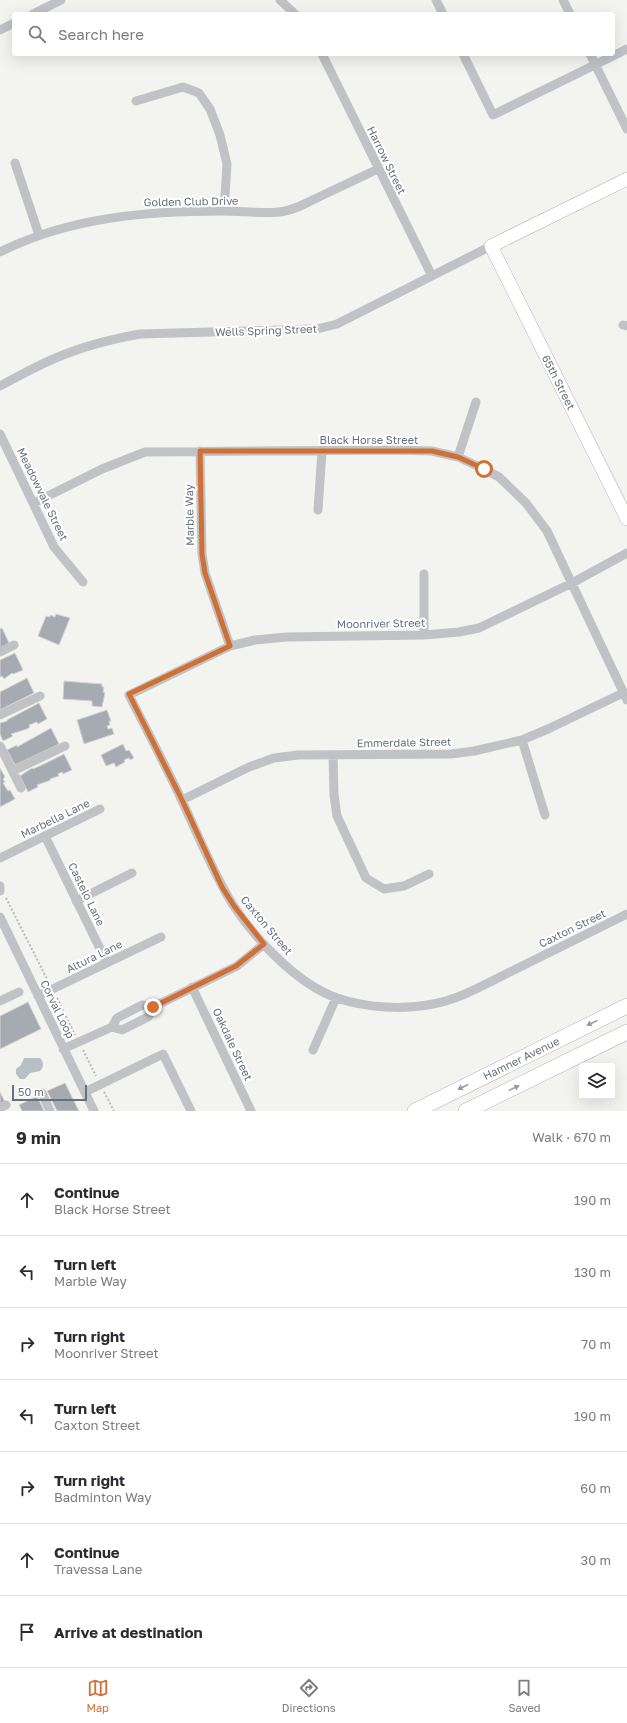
<!DOCTYPE html>
<html lang="en">
<head>
<meta charset="utf-8">
<style>
	body { margin:0; font-family:"Golos Text",sans-serif; background:#f2f2f3; color:#2b2b33 }
	.controls { position:absolute; right:12px; bottom:12px; display:grid; overflow:hidden; border-radius:4px; box-shadow:0 4px 16px #0002 }
	.controls button { width:36px; height:36px; display:grid; place-items:center; padding:0; border:0; border-bottom:1px solid #e1e1e2; background:#fff; color:#2b2b33; font:20px sans-serif }
	.scale { position:absolute; left:12px; bottom:10px; width:75px; box-sizing:border-box; padding-left:4px; border:2px solid #66707e; border-top:0; font-size:11px; line-height:14px; white-space:nowrap; color:#66707e; -webkit-text-stroke:3px #fff; paint-order:stroke }
	.stop { position:absolute; width:12px; height:12px; margin:-9px; border:3px solid #d07035; border-radius:50%; background:#fff }
	.stop.end { background:#d07035; border-color:#fff; box-shadow:0 1px 4px #0008 }
	.list { margin:0; padding:0; list-style:none }
	h2 { display:flex; justify-content:space-between; align-items:center; height:52px; margin:0; padding:0 16px; font-size:17px }
	h2 small { font-size:13px; font-weight:400; color:#7c7c81 }
	.list li { display:grid; grid-template-columns:26px 1fr auto; gap:12px; align-items:center; box-sizing:border-box; height:72px; padding:0 16px; border-top:1px solid #e1e1e2 }
	.list b { display:block; font-size:15px; white-space:nowrap }
	.list p { margin:0; font-size:13px; white-space:nowrap; color:#7c7c81 }
	.list em { font-size:13px; font-style:normal; color:#7c7c81 }
	.icon { flex:none; width:22px; height:22px; fill:none; stroke:currentColor; stroke-width:2; stroke-linecap:round; stroke-linejoin:round }
	.map { position:relative; flex:none; width:627px; height:1111px; overflow:hidden }
	.search { position:absolute; background:#fff; box-shadow:0 4px 16px #0002; left:12px; right:12px; top:12px; height:44px; display:flex; align-items:center; gap:10px; box-sizing:border-box; padding:0 14px; border-radius:4px; color:#7c7c81; font-size:15px }
	.sheet { height:556px; background:#fff }
	nav { display:flex; justify-content:space-around; align-items:center; box-sizing:border-box; height:56px; border-top:1px solid #e1e1e2; background:#fff; font-size:11px; color:#7c7c81 }
	nav a { display:grid; justify-items:center; gap:2px }
	nav .on { color:#d07035 }
	.map>svg:first-child { display:block }
	.water { fill:#b8c0c5 }
	.building { fill:#a6abb2; stroke:#d5d5d3 }
	.lines { fill:none; stroke-linecap:round; stroke-linejoin:round }
	.secondary-casing { stroke:#b2b5ba; stroke-width:14 }
	.primary-casing { stroke:#b1b4b8; stroke-width:16 }
	.path { stroke:#b7b9bc; stroke-width:2; stroke-dasharray:2 2; stroke-linecap:butt }
	.street { stroke:#c0c2c5; stroke-width:9 }
	.secondary { stroke:#fff; stroke-width:13 }
	.primary { stroke:#fff; stroke-width:15 }
	.oneway { fill:#949ba5 }
	.route { stroke:#d07035; stroke-width:5 }
	.labels { text-anchor:middle; dominant-baseline:central; stroke-width:4; stroke-linejoin:round; paint-order:stroke }
	.street-label { font-size:11px; fill:#66707e; stroke:#fff }
</style>
</head>
<body>
<div class="map">
<svg width="627" height="1111" viewBox="0 0 627 1111">
	<rect width="100%" height="100%" fill="#f3f4f0"/>
	<!-- water -->
	<path class="water" d="M 24,1058 L 40,1058 C 44,1062 44,1067 40,1071 L 30,1073 L 25,1079 L 20,1079 L 16,1074 L 16,1069 L 21,1065 Z"/>
	<!-- building -->
	<path class="building" d="M 56,614 L 70,618 L 59,645 L 38,636 L 46,616 L 50,617 L 50,615 L 55,617 Z
		M 2,628 L 9,643 L 0,648 L 0,629 Z
		M 15,653 L 23,670 L 13,674 L 12,673 L 4,679 L 2,676 L 0,677 L 0,660 Z
		M 27,678 L 34,693 L 0,710 L 0,692 Z
		M 64,681 L 102,684 L 102,687 L 104,687 L 103,692 L 105,693 L 102,707 L 92,706 L 92,701 L 63,699 Z
		M 39,703 L 47,719 L 38,724 L 37,722 L 29,725 L 30,727 L 27,729 L 11,734 L 13,736 L 3,741 L 0,734 L 0,723 L 7,721 L 7,720 Z
		M 107,710 L 111,721 L 109,721 L 110,725 L 107,726 L 108,729 L 112,728 L 114,734 L 84,744 L 77,720 Z
		M 51,728 L 59,744 L 15,765 L 7,750 L 17,745 L 17,747 Z
		M 123,744 L 126,751 L 129,750 L 134,758 L 130,760 L 129,758 L 124,760 L 125,762 L 116,767 L 114,763 L 106,766 L 101,755 Z
		M 64,754 L 72,770 L 63,774 L 62,772 L 58,774 L 59,776 L 50,779 L 51,780 L 37,785 L 38,787 L 28,792 L 20,776 L 32,768 L 33,769 L 44,764 Z
		M 0,768 L 5,777 L 3,779 L 5,782 L 3,783 L 8,791 L 10,790 L 15,799 L 0,807 Z
		M 28,1002 L 41,1029 L 0,1049 L 0,1016 Z
		M 65,1083 L 79,1111 L 57,1111 L 47,1091 Z
		M 0,1092 L 5,1102 L 0,1104 Z
		M 37,1096 L 44,1111 L 22,1111 L 19,1105 Z"/>
	<g class="lines">
		<defs>
			<path id="secondary" d="M 627,179 L 491,246 L 627,519"/>
			<path id="primary" d="M 415,1111 L 627,1006
				M 466,1111 L 627,1032"/>
		</defs>
		<!-- secondary casing -->
		<use href="#secondary" class="secondary-casing"/>
		<!-- primary casing -->
		<use href="#primary" class="primary-casing"/>
		<!-- path -->
		<path class="path" d="M 6,898 L 48,981
			M 57,998 L 75,1035
			M 83,1050 L 96,1076
			M 104,1092 L 114,1111"/>
		<!-- street -->
		<path class="street" d="M 280,0 L 295,14
			M 436,0 L 443,14
			M 563,0 L 570,14
			M 33,14 L 61,0
			M 0,30 L 14,23
			M 322,54 L 432,276
			M 463,54 L 493,115 L 627,49
			M 590,54 L 627,129
			M 136,101 L 183,87 L 199,93 L 210,109 L 220,135 L 227,164 L 224,211
			M 15,163 L 39,235
			M 0,252 C 70,217 147,211 224,211 C 242,211 261,214 279,212 C 293,211 308,202 321,196 C 340,187 359,178 378,169
			M 623,325 L 627,326
			M 0,386 C 19,376 38,365 58,357 C 84,346 112,339 140,334 L 317,329 L 337,324 L 491,246
			M 0,434 L 54,547 L 83,582
			M 200,451 L 202,554 L 205,573 L 230,646
			M 458,457 L 476,402
			M 34,503 L 102,469 L 145,452 L 394,450 L 432,451 L 458,457 L 484,469 L 499,477 L 526,503 L 547,531 L 627,700
			M 318,510 L 322,451
			M 627,553 L 572,583 L 479,628 L 459,632 L 424,635 L 287,637 L 255,640 L 230,646 L 129,695 C 147,731 166,766 183,803 C 199,837 213,873 233,905 C 256,940 297,984 337,998 C 367,1008 403,1010 433,1004 C 461,999 487,983 512,971 C 551,952 589,933 627,914
			M 424,574 L 424,635
			M 0,652 L 14,645
			M 0,715 L 40,696
			M 522,740 L 545,815
			M 0,746 L 21,788
			M 333,755 L 334,795 L 337,816 L 366,878 L 384,889 L 404,886 L 429,874
			M 13,771 L 65,746
			M 182,800 L 249,767 L 274,758 L 298,755 L 451,754 L 474,751 L 522,740 L 548,729 L 623,693
			M 45,836 L 107,963
			M 0,858 L 100,809
			M 0,886 L 0,891
			M 76,901 L 132,873
			M 0,917 L 94,1111
			M 192,987 L 251,1111
			M 38,996 L 161,937
			M 0,1001 L 19,992
			M 112,1027 L 117,1018 L 142,1005 L 153,1007 L 237,966 L 264,944
			M 63,1049 L 112,1027 L 122,1030 L 148,1017 L 153,1007
			M 313,1050 L 336,998
			M 85,1092 L 163,1054 L 191,1111
			M 42,1093 L 50,1111
			M 0,1108 L 6,1105"/>
		<!-- secondary -->
		<use href="#secondary" class="secondary"/>
		<!-- primary -->
		<use href="#primary" class="primary"/>
	</g>
	<!-- one-way arrows -->
	<defs><path id="oneway-solid" d="M-6-.8H1V-3.2L6.5 0L1 3.2V.8H-6Z"/></defs>
	<g class="oneway">
		<use href="#oneway-solid" transform="translate(592 1023) rotate(154)"/>
		<use href="#oneway-solid" transform="translate(463 1087) rotate(154)"/>
		<use href="#oneway-solid" transform="translate(514 1088) rotate(-26)"/>
	</g>
	<g class="lines">
		<!-- route -->
		<path class="route" d="M 153,1007 L 236,966 L 264,944 L 234,906 L 222,887 L 182,800 L 129,694 L 230,646 L 205,573 L 202,554 L 200,451 L 432,451 L 458,457 L 484,469"/>
	</g>
	<g class="labels">
		<!-- street labels -->
		<g class="street-label">
			<text transform="translate(387 160) rotate(64)">Harrow Street</text>
			<text transform="translate(191 201) rotate(-1)">Golden Club Drive</text>
			<text transform="translate(266 330) rotate(-2)">Wells Spring Street</text>
			<text transform="translate(559 382) rotate(63)">65th Street</text>
			<text x="369" y="439">Black Horse Street</text>
			<text transform="translate(43 494) rotate(64)">Meadowvale Street</text>
			<text transform="translate(189 515) rotate(-91)">Marble Way</text>
			<text transform="translate(381 623) rotate(-1)">Moonriver Street</text>
			<text transform="translate(404 742) rotate(-1)">Emmerdale Street</text>
			<text transform="translate(55 818) rotate(-26)">Marbella Lane</text>
			<text transform="translate(87 894) rotate(64)">Castelo Lane</text>
			<text transform="translate(267 925) rotate(50)">Caxton Street</text>
			<text transform="translate(572 928) rotate(-26)">Caxton Street</text>
			<text transform="translate(94 956) rotate(-26)">Altura Lane</text>
			<text transform="translate(58 1009) rotate(64)">Corval Loop</text>
			<text transform="translate(233 1044) rotate(65)">Oakdale Street</text>
			<text transform="translate(521 1058) rotate(-26)">Hamner Avenue</text>
		</g>
	</g>
</svg>
<div class="controls">
<button><svg class="icon" aria-label="layers" viewBox="0 0 24 24"><path d="M12 4l9 5-9 5-9-5zM3 14l9 5 9-5"/></svg></button>
</div>
<div class="scale">50 m</div>
<div class="stop" style="left:484px;top:469px"></div>
<div class="stop end" style="left:153px;top:1007px"></div>
<div class="search"><svg class="icon" aria-label="search" viewBox="0 0 24 24"><circle cx="10" cy="10" r="6"/><path d="M15 15l6 6"/></svg>Search here</div>
</div>
<section class="sheet">
<h2>9 min<small>Walk · 670 m</small></h2>
<ul class="list">
<li><svg class="icon" aria-label="ahead" viewBox="0 0 24 24"><path d="M12 20V5M6 11l6-6 6 6"/></svg><div><b>Continue</b><p>Black Horse Street</p></div><em>190 m</em></li>
<li><svg class="icon" aria-label="left" viewBox="0 0 24 24"><path d="M17 20v-9H6M10 6l-5 5 5 5"/></svg><div><b>Turn left</b><p>Marble Way</p></div><em>130 m</em></li>
<li><svg class="icon" aria-label="right" viewBox="0 0 24 24"><path d="M7 20v-9h11M14 6l5 5-5 5"/></svg><div><b>Turn right</b><p>Moonriver Street</p></div><em>70 m</em></li>
<li><svg class="icon" aria-label="left" viewBox="0 0 24 24"><path d="M17 20v-9H6M10 6l-5 5 5 5"/></svg><div><b>Turn left</b><p>Caxton Street</p></div><em>190 m</em></li>
<li><svg class="icon" aria-label="right" viewBox="0 0 24 24"><path d="M7 20v-9h11M14 6l5 5-5 5"/></svg><div><b>Turn right</b><p>Badminton Way</p></div><em>60 m</em></li>
<li><svg class="icon" aria-label="ahead" viewBox="0 0 24 24"><path d="M12 20V5M6 11l6-6 6 6"/></svg><div><b>Continue</b><p>Travessa Lane</p></div><em>30 m</em></li>
<li><svg class="icon" aria-label="arrive" viewBox="0 0 24 24"><path d="M6 21V4h12l-3 4 3 4H6"/></svg><div><b>Arrive at destination</b></div></li>
</ul>
</section>
<nav>
<a class="on"><svg class="icon" aria-label="map" viewBox="0 0 24 24"><path d="M3 6l6-2 6 2 6-2v14l-6 2-6-2-6 2zM9 4v14M15 6v14"/></svg>Map</a>
<a><svg class="icon" aria-label="directions" viewBox="0 0 24 24"><path d="M12 3l9 9-9 9-9-9zM9 14v-3h6M13 9l2 2-2 2"/></svg>Directions</a>
<a><svg class="icon" aria-label="saved" viewBox="0 0 24 24"><path d="M7 4h10v16l-5-4-5 4z"/></svg>Saved</a>
</nav>
</body>
</html>
